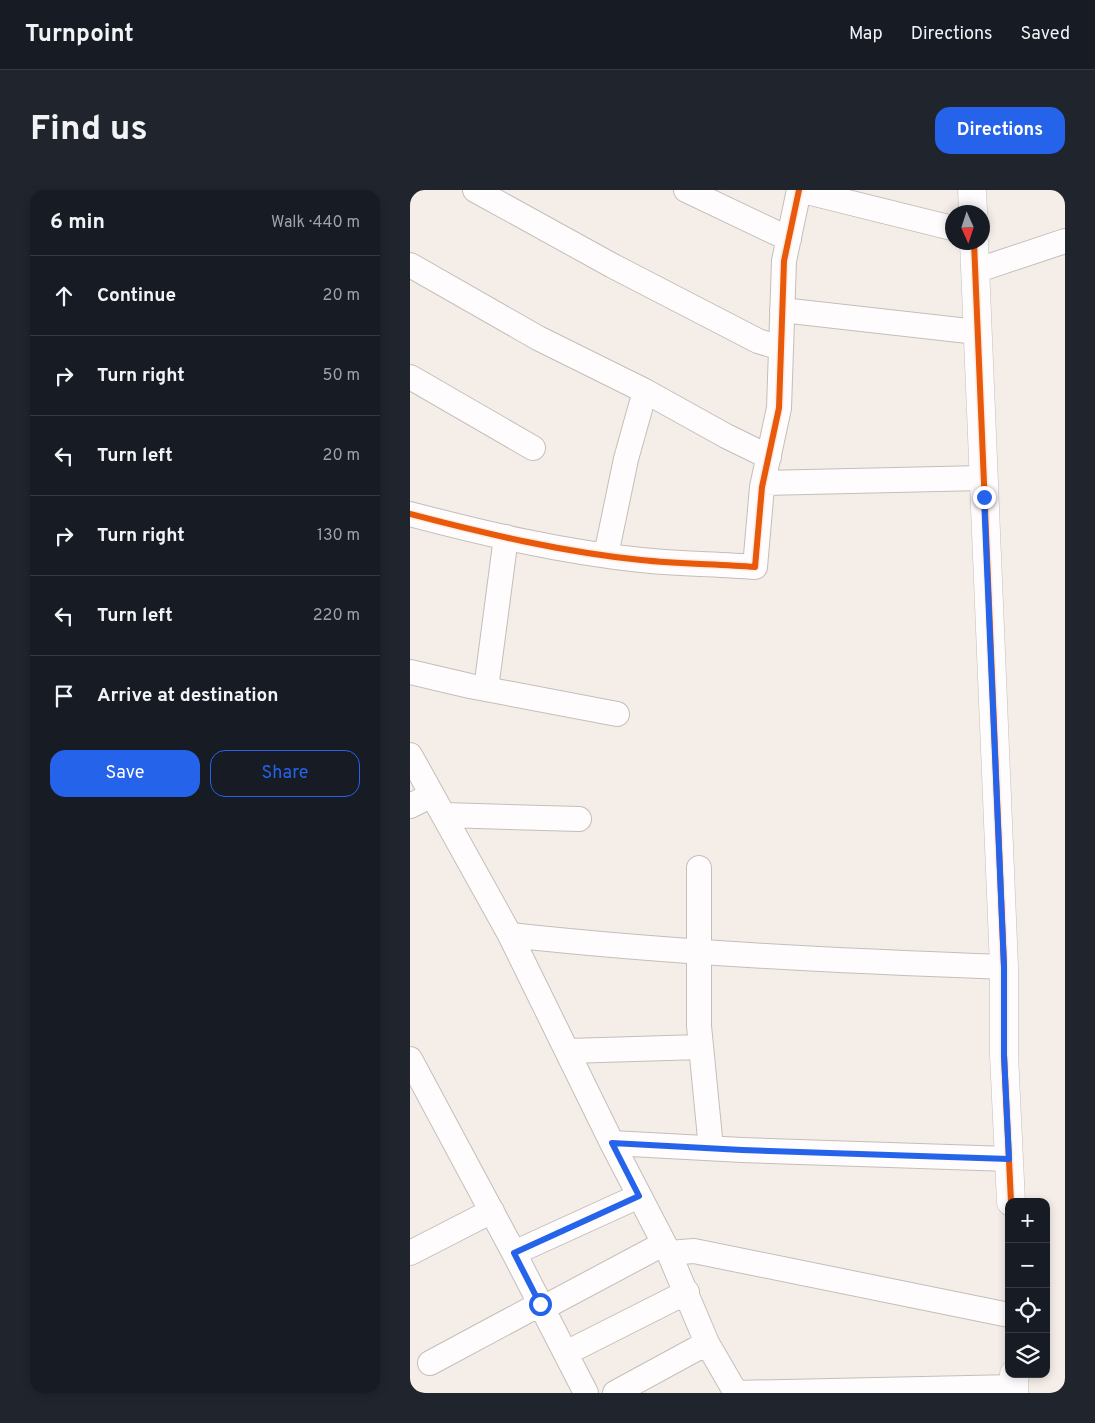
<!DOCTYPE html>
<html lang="en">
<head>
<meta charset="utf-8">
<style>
	body { margin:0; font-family:Overpass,sans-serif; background:#20242c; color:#f1f3f6 }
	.controls { position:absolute; right:15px; bottom:15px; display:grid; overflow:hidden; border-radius:10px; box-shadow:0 2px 8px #0003 }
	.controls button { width:45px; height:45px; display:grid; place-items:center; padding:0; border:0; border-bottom:1px solid #363941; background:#171b24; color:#f1f3f6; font:25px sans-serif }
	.compass { position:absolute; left:535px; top:15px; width:45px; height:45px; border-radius:50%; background:#171b24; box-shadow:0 2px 8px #0003; rotate:177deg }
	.stop { position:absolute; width:15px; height:15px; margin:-11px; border:4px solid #2563eb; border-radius:50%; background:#fff }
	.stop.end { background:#2563eb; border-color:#fff; box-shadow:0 1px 5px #0008 }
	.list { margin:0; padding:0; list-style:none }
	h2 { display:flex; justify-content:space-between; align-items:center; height:65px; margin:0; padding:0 20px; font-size:21px }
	h2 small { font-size:16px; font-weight:400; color:#9ea1a6 }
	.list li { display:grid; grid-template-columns:32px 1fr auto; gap:15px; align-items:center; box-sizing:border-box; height:80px; padding:0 20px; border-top:1px solid #363941 }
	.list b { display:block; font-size:19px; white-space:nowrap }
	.list em { font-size:16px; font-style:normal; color:#9ea1a6 }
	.actions { display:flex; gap:10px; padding:15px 20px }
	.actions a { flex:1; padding:11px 0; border:1px solid #2563eb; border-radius:15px; text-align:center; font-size:18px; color:#2563eb }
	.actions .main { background:#2563eb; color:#fff }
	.icon { flex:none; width:28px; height:28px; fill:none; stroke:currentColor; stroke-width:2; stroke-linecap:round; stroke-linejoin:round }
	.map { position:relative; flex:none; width:655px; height:1203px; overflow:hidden; border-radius:15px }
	header { display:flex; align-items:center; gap:30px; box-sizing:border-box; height:70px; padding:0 25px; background:#171b24; border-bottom:1px solid #363941 }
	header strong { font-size:24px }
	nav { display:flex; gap:28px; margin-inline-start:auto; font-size:18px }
	.intro { display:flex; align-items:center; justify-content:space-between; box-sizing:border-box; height:120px; padding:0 30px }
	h1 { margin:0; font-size:35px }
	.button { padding:12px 22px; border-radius:15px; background:#2563eb; color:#fff; font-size:18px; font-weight:700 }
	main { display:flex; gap:30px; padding:0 30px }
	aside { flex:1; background:#171b24; border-radius:15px; box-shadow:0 2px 8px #0003 }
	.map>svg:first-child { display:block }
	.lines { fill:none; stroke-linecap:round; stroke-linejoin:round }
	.minor-casing { stroke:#c4beba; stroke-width:26 }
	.tertiary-casing { stroke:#c4beba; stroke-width:29 }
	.minor { stroke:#fefcfc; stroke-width:24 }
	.tertiary { stroke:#fefcfc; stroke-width:28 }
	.cycleway-casing { stroke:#faede3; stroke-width:9 }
	.cycleway { stroke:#e8590c; stroke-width:6 }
	.route { stroke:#2563eb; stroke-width:6 }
</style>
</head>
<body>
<header>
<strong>Turnpoint</strong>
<nav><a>Map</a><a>Directions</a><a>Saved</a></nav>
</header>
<div class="intro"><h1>Find us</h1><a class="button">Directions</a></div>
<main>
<aside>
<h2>6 min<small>Walk · 440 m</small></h2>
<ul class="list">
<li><svg class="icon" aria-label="ahead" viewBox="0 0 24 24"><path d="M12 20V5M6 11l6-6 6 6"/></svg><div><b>Continue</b></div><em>20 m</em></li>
<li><svg class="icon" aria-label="right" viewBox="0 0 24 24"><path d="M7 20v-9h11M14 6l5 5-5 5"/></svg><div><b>Turn right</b></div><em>50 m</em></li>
<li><svg class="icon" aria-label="left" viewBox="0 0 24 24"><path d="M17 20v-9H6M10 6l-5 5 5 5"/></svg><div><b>Turn left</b></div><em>20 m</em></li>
<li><svg class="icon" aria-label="right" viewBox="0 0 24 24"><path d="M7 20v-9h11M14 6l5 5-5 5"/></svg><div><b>Turn right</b></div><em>130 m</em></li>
<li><svg class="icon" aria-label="left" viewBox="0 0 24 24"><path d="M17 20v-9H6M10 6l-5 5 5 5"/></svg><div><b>Turn left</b></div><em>220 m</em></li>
<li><svg class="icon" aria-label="arrive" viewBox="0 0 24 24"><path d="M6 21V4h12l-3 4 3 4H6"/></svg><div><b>Arrive at destination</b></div></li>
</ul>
<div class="actions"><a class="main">Save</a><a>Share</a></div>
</aside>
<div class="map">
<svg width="655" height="1203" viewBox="0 0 655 1203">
	<rect width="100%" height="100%" fill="#f5eee8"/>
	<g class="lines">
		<defs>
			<path id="minor" d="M 65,0 L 203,76 L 348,151 L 371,158
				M 276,0 L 379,49
				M 389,0 L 542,38
				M 0,75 L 128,148 L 235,201 L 316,246 L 359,267
				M 565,81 L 655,51
				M 372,120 L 567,142
				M 0,187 L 123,258
				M 353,293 L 573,288
				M 0,324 C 76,344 153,362 231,370 C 269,374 307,374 345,377 L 352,297 L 369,218 L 374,71 L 389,0
				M 196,365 L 216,269 L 235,201
				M 0,482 L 60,496 L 207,524
				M 76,499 L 96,347
				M 0,565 L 100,745 L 202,953 L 259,1063 L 297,1153 L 326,1203
				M 0,616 L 22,605
				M 34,625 L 169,629
				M 289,678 L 289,836 L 301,958
				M 100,745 C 264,763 429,771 594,777
				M 158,861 L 291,857
				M 0,869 L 104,1063 L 176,1203
				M 202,953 L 332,960 L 599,969
				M 0,1063 L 82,1021
				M 104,1063 L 229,1006
				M 259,1063 L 284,1061 L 599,1125
				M 133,1118 L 253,1054
				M 156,1163 L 277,1102
				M 20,1173 L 130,1114
				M 205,1203 L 297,1153
				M 325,1203 L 604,1197"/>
			<path id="tertiary" d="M 562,0 L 563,22
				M 564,52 L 594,777 L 594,865 L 601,1012
				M 604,1184 L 604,1203"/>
		</defs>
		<!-- minor casing -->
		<use href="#minor" class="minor-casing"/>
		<!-- tertiary casing -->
		<use href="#tertiary" class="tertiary-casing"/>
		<!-- minor -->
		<use href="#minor" class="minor"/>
		<!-- tertiary -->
		<use href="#tertiary" class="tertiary"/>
		<defs>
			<path id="cycleway" d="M 564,52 L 594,777 L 594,865 L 601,1012
				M 0,324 C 76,344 153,362 231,370 C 269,374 307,374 345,377 L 352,297 L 369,218 L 374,71 L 389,0"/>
		</defs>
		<!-- cycleway casing -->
		<use href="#cycleway" class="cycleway-casing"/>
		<!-- cycleway -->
		<use href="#cycleway" class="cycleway"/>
	</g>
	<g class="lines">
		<!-- route -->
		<path class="route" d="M 130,1114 L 104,1063 L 229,1006 L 202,953 L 332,960 L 599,969 L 594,865 L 594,777 L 574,307"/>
	</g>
</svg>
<div class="controls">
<button>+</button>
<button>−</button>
<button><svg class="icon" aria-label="locate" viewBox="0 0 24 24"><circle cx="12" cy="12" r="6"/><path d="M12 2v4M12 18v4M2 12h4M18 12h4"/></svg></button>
<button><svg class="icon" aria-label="layers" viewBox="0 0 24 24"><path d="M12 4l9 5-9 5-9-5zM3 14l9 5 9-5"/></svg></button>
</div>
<svg class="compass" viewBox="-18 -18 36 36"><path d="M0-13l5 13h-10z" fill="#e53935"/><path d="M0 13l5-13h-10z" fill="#9ea1a6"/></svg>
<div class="stop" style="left:130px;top:1114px"></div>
<div class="stop end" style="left:574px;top:307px"></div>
</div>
</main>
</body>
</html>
